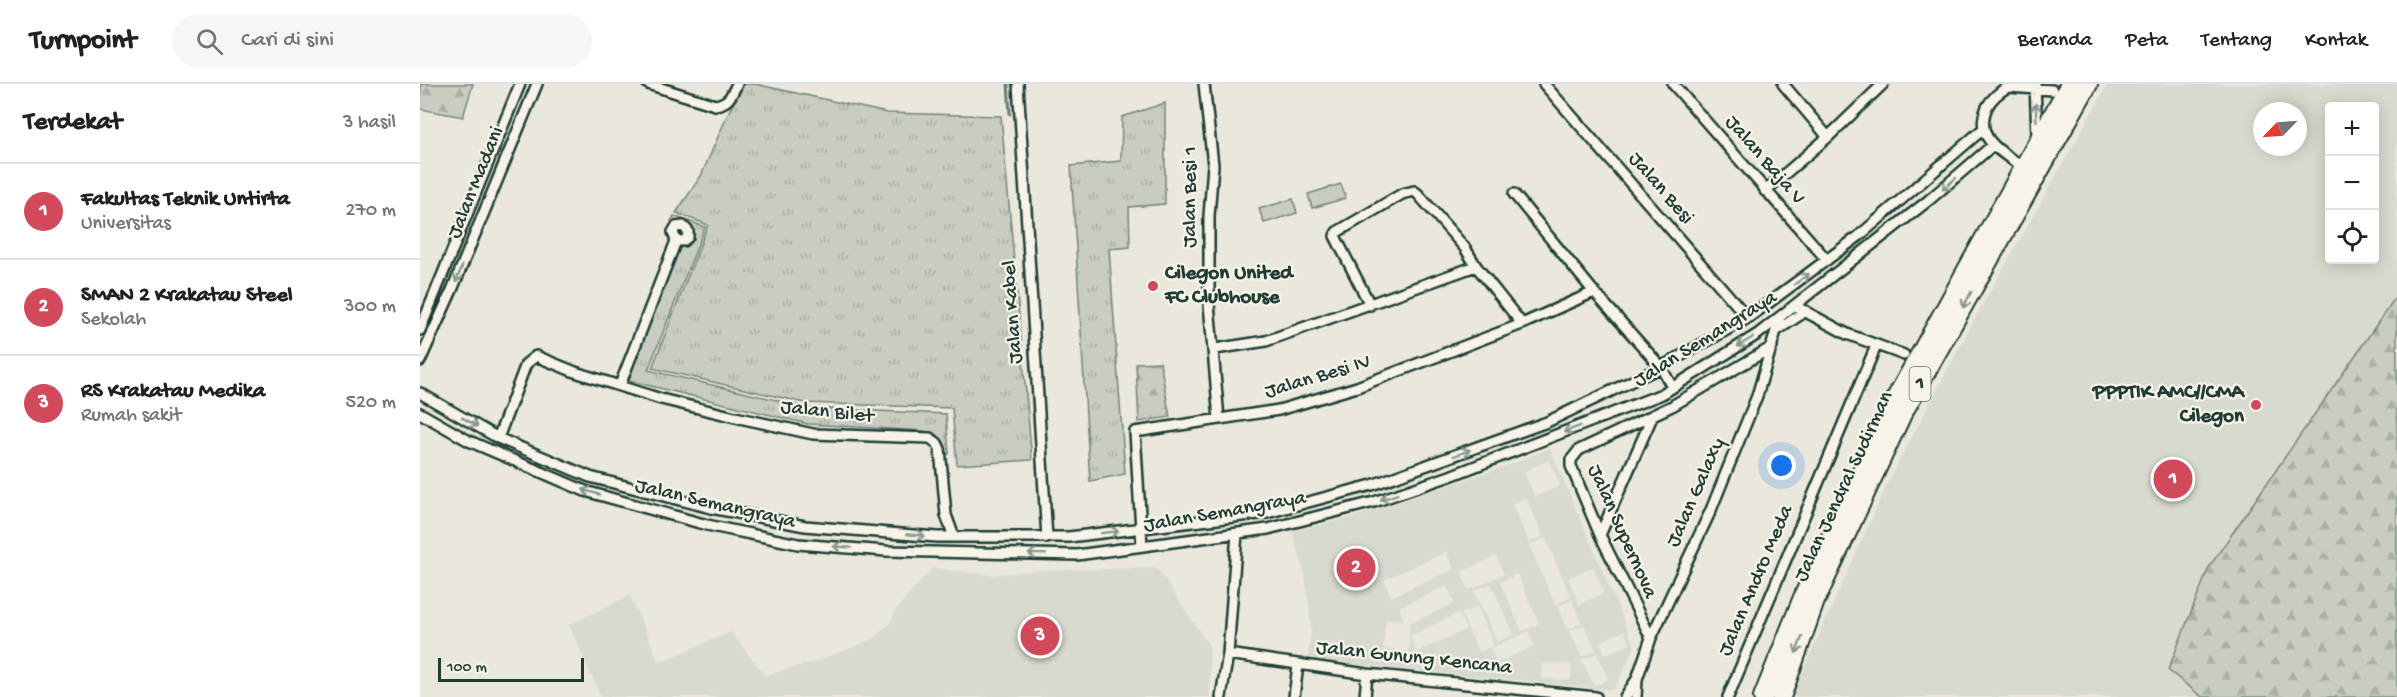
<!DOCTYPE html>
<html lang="id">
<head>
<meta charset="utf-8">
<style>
	body { margin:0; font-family:"Gochi Hand",sans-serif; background:#f6f6f6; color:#202124 }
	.controls { position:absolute; right:18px; top:18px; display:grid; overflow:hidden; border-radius:6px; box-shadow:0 3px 15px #0003 }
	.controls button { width:54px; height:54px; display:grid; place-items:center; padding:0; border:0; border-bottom:2px solid #e0e0e0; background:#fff; color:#202124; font:30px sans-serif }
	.compass { position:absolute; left:1833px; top:18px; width:54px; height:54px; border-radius:50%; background:#fff; box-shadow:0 3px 15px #0003; rotate:245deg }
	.scale { position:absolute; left:18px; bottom:15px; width:146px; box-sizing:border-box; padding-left:6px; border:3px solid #1f3d34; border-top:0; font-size:16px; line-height:21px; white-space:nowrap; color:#1f3d34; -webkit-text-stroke:4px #f7f3e8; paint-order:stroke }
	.you { position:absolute; left:1362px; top:382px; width:21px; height:21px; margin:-15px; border:4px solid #fff; border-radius:50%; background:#1a73e8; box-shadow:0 0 0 9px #1a73e833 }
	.badge { display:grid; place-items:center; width:39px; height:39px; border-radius:50%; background:#d1495b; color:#fff; font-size:20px; font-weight:700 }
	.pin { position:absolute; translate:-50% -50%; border:3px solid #fff; box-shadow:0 2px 6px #0006 }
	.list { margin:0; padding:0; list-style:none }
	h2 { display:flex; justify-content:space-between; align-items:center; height:78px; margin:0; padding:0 24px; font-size:26px }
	h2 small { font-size:20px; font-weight:400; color:#757577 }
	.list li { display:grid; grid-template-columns:39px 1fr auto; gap:18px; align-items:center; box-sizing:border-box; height:96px; padding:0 24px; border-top:2px solid #e0e0e0 }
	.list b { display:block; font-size:22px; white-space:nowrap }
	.list p { margin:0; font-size:20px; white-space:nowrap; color:#757577 }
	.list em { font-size:20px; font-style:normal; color:#757577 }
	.icon { flex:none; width:33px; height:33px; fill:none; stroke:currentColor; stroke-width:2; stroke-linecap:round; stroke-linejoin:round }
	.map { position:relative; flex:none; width:1977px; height:613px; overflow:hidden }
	header { display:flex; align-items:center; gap:36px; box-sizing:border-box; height:84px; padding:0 30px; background:#fff; border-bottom:2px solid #e0e0e0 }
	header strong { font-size:28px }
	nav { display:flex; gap:33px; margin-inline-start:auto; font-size:21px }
	.search { width:420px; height:54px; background:#f6f6f6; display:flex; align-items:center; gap:15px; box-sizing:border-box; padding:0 21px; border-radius:33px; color:#757577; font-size:22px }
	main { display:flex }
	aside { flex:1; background:#fff }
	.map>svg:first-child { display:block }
	.built { fill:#d9dacf; fill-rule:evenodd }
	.grass { fill:url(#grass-tufts); stroke:#74847a; stroke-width:1.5 }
	.forest { fill:url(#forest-firs); stroke:#74847a; stroke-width:1.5 }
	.pitch { fill:#c8ccc1; stroke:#74847a; stroke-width:1.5 }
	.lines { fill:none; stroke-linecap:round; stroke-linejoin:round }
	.stream { stroke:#6a7c72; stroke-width:3 }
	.street-casing { stroke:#1f3d34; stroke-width:14 }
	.highway-casing { stroke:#1f3d34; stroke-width:22 }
	.street { stroke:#f7f3e8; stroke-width:9 }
	.highway { stroke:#f7f3e8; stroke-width:18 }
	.oneway { stroke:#8b988e }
	.poi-dot { fill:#d1495b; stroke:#f7f3e8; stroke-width:2 }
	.labels { text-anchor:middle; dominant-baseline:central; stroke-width:4.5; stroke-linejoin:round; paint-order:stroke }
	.shield { fill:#f7f3e8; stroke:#60746a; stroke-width:1.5 }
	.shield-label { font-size:20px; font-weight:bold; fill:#1f3d34 }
	.street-label { font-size:21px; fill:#1f3d34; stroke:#f7f3e8 }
	.poi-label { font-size:21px; font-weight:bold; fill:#1f3d34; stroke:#f7f3e8; text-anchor:start }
</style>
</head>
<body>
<header>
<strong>Turnpoint</strong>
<div class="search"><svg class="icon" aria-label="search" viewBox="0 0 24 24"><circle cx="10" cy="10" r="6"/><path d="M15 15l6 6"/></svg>Cari di sini</div>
<nav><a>Beranda</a><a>Peta</a><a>Tentang</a><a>Kontak</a></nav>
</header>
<main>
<aside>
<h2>Terdekat<small>3 hasil</small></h2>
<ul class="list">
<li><span class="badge">1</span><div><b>Fakultas Teknik Untirta</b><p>Universitas</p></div><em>270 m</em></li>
<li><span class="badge">2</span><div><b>SMAN 2 Krakatau Steel</b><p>Sekolah</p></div><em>300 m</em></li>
<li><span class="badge">3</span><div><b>RS Krakatau Medika</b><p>Rumah sakit</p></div><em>520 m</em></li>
</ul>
</aside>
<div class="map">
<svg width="1977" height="613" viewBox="0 0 1977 613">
	<defs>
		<pattern id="grass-tufts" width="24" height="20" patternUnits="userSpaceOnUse" patternTransform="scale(1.5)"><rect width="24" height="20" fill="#c8ccc1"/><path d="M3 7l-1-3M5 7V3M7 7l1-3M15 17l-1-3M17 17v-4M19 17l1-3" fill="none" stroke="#abb0a6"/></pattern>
		<pattern id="forest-firs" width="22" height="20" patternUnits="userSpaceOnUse" patternTransform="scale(1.5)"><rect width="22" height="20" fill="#c8ccc1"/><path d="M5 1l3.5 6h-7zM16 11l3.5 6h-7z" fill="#abb0a6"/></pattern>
	</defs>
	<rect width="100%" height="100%" fill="#eae8dd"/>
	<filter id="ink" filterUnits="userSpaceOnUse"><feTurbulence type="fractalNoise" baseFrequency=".0167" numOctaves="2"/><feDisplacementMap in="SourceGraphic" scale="12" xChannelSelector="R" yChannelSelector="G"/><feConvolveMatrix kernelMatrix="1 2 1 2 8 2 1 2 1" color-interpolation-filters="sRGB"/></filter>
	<g filter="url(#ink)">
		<!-- built -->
		<path class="built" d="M 1688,0 L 1977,0 L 1977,613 L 1371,613 L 1471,392 L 1554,236 ZM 1910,22 L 1954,22 L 1954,176 L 1910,176 ZM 1842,27 L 1878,27 L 1878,63 L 1842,63 Z
			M 1130,364 L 1215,563 L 1194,606 L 888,576 L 891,547 L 889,523 L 885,491 L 872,447 L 934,433 L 1092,380 ZM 1129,376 L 1140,401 L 1115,413 L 1104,388 ZM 1106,414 L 1123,452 L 1109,458 L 1092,420 ZM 1125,454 L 1151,513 L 1135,520 L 1109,461 ZM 1026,468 L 1034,485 L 971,513 L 964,496 ZM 1076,472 L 1084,490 L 1049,506 L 1041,488 ZM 1173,483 L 1184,509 L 1160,520 L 1148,494 ZM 1097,490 L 1119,540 L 1102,547 L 1080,498 ZM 1071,500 L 1094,551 L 1077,558 L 1054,507 ZM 1027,502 L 1035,519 L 990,539 L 988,568 L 963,565 L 966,535 L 984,536 L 979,523 ZM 1152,516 L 1162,539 L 1148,545 L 1138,522 ZM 1057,523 L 1074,561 L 1059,568 L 1041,530 ZM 1038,529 L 1046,545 L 997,568 L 990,552 ZM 1164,541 L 1176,566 L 1162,573 L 1150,547 ZM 1204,547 L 1210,560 L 1185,570 L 1180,558 ZM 1108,548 L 1114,562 L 1077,579 L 1071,564 ZM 1177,569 L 1188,595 L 1174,602 L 1162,576 ZM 1122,579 L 1151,581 L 1151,596 L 1121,594 Z
			M 512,484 L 572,491 L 623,486 L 737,484 L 790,563 L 790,613 L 181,613 L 149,541 L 210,511 L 239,578 L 311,548 L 345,591 L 397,577 L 453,555 L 471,538 L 476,526 Z"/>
		<!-- grass -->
		<path class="grass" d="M 321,0 L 335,0 L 467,29 L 581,32 L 612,376 L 537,381 L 532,324 L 385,319 L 232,284 L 288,141 L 256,129 L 281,92 Z
			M 745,19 L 745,120 L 709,123 L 710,163 L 689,165 L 705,390 L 670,397 L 651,82 L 701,77 L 702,33 Z
			M 254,132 L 285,143 L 228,286 L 390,324 L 526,330 L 529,370 L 524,371 C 522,356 517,351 503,347 L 388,340 L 210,297 L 206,292 L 260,157 L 267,147 L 262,138 L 251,137 Z"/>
		<!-- forest -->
		<path class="forest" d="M 1,0 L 53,0 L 43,33 L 0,25 Z
			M 1977,211 L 1977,613 L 1782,613 L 1748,586 L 1789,483 Z
			M 740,278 L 750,333 L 719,338 L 716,279 Z"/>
		<!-- pitch -->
		<path class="pitch" d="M 921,100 L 926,114 L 892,124 L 888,110 Z
			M 873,115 L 877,129 L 844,139 L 839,125 Z"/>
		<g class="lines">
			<!-- stream -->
			<path class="stream" d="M 588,0 L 590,30"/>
			<defs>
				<path id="street" d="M 228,0 L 295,21 C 309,19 311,12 317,0
					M 598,0 L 627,454
					M 784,0 L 793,81 L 789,132 L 789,220 L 799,335
					M 1124,0 L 1328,234
					M 1253,0 L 1407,176
					M 1363,0 L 1408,53
					M 1615,0 L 1617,52
					M 1604,84 C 1582,68 1553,55 1567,23 C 1571,15 1580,7 1588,3 L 1632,6
					M 1345,107 L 1408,53 L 1463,0
					M 1094,110 L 1174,208 L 1241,283 L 1252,303
					M 950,221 L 915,152 L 917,148 L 982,110 L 994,107 L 998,110 L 1045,164 L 1056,182
					M 1375,222 L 1427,250 L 1484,271
					M 0,246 L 100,0
					M 1356,247 L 1386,227
					M 795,265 L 846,257 L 1056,182 L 1102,240
					M 0,277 L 32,206 L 117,0
					M 200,301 L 256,157 L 253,148 L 256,143 L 263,142 L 268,147 L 268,153 L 263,157 L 256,157
					M 0,309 L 78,354 L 170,393 L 291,424 L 385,442 L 517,453 L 649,453 L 847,429 L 952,401 L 1127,338 L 1241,283 L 1328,234 L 1439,152 L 1563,45
					M 0,329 L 49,357 L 165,407 L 287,441 L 378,460 L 466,467 L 657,471 L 848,445 L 954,418 L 1030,392 L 1242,310 L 1338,250 L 1509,116 L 1573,61
					M 78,354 L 106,280 L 116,272 L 155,288 L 241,315 L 315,333 L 393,350 L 510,354 L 517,359 L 520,365 L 526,431 L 534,453
					M 1180,451 L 1233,331
					M 722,462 L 715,348 L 859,326 L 937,303 L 1102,240 L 1174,208
					M 1231,554 L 1180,451 L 1151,382 L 1151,376 L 1159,366 L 1252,322 L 1352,263
					M 808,570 L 947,590 L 1176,613
					M 801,613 L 808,570 L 817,449
					M 874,613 L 878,581
					M 945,613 L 947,590
					M 1205,613 L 1217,595 L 1231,554 L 1291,426 L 1337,312 L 1360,233
					M 1216,613 L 1217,595
					M 1308,613 L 1456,262"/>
				<path id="highway" d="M 1343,613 L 1384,511 L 1476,314 L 1650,0
					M 1361,613 L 1395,517 L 1482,330 L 1668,0"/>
			</defs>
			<!-- street casing -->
			<use href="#street" class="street-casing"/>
			<!-- highway casing -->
			<use href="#highway" class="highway-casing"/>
			<!-- street -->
			<use href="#street" class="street"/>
			<!-- highway -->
			<use href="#highway" class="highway"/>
		</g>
		<!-- one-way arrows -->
		<defs><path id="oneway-shaft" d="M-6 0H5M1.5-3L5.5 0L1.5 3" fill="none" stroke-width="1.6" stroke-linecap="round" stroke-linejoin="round" transform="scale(1.5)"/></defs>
		<g class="oneway">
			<use href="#oneway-shaft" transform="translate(1616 28) rotate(-93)"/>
			<use href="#oneway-shaft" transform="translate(1529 100) rotate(139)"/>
			<use href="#oneway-shaft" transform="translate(39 190) rotate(112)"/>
			<use href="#oneway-shaft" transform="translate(1382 195) rotate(-36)"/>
			<use href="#oneway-shaft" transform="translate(1547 216) rotate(118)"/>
			<use href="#oneway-shaft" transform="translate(1325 258) rotate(148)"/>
			<use href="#oneway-shaft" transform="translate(50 338) rotate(29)"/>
			<use href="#oneway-shaft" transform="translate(1152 345) rotate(159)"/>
			<use href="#oneway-shaft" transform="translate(1042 369) rotate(-20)"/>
			<use href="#oneway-shaft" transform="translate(171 408) rotate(-163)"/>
			<use href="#oneway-shaft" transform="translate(969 413) rotate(162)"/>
			<use href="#oneway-shaft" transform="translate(690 448) rotate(-7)"/>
			<use href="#oneway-shaft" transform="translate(496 451) rotate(5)"/>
			<use href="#oneway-shaft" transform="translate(422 463) rotate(-176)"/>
			<use href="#oneway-shaft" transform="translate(617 470) rotate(-179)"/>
			<use href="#oneway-shaft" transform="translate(1379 561) rotate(111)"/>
		</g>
	</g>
	<!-- markers -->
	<g class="poi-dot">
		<circle cx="733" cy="202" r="6"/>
		<circle cx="1836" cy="321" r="6"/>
	</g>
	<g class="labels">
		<!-- shield labels -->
		<rect class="shield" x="1489.5" y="283" width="21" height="34" rx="4.5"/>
		<g class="shield-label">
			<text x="1500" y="300">1</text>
		</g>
		<!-- street labels -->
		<g class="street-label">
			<text transform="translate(1344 77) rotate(49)">Jalan Baja V</text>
			<text transform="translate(57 99) rotate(-68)">Jalan Madani</text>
			<text transform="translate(1240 105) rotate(49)">Jalan Besi</text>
			<text transform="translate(771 113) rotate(-90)">Jalan Besi 1</text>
			<text transform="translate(594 228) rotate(-94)">Jalan Kabel</text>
			<text transform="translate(1286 256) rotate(-32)">Jalan Semangraya</text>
			<text transform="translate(898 294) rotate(-17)">Jalan Besi IV</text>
			<text transform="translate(407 329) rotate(6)">Jalan Bilet</text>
			<text transform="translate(1425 403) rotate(-65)">Jalan Jendral Sudirman</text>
			<text transform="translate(1277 409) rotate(-66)">Jalan Galaxy</text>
			<text transform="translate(295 421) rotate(13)">Jalan Semangraya</text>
			<text transform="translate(805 429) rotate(-10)">Jalan Semangraya</text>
			<text transform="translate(1201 448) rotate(66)">Jalan Supernova</text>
			<text transform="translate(1337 497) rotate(-67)">Jalan Andro Meda</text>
			<text transform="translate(994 575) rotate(6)">Jalan Gunung Kencana</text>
		</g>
		<!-- poi labels -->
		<g class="poi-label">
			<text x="745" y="190">Cilegon United<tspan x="745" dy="24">FC Clubhouse</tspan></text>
			<text x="1824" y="309" text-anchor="end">PPPTIK AMC//CMA<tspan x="1824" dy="24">Cilegon</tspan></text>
		</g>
	</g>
</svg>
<div class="controls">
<button>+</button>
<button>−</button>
<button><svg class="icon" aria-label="locate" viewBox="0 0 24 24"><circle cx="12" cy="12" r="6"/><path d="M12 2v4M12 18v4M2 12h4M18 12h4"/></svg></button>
</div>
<svg class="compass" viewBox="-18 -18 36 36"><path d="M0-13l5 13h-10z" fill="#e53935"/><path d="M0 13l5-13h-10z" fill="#757577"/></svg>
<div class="scale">100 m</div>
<div class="you"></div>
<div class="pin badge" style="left:1753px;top:395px">1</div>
<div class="pin badge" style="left:936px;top:484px">2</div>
<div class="pin badge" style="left:620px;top:552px">3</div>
</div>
</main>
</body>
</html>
